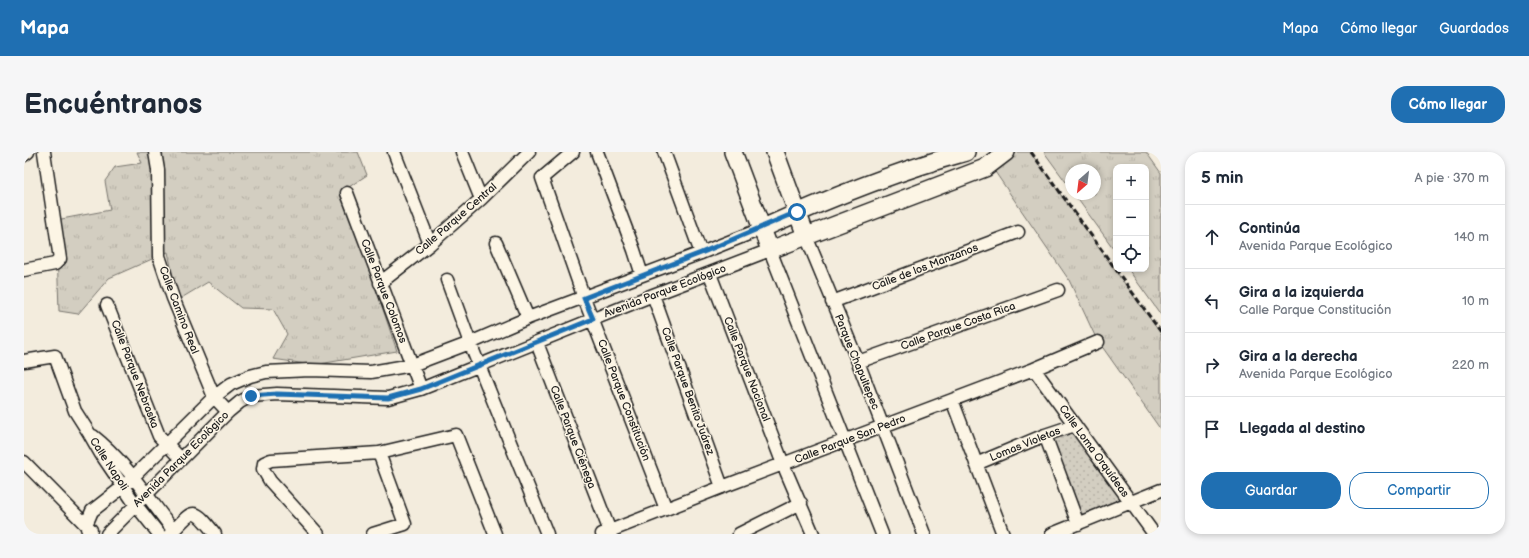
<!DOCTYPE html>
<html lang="es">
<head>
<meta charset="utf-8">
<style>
	body { margin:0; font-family:"Balsamiq Sans",sans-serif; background:#f6f6f7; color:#1f2937 }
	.controls { position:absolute; right:12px; top:12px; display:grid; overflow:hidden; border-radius:8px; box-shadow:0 2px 6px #0003 }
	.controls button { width:36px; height:36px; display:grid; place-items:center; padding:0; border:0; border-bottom:1px solid #e0e1e3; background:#fff; color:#1f2937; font:20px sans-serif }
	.compass { position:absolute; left:1041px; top:12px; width:36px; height:36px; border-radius:50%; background:#fff; box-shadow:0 2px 6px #0003; rotate:208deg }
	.stop { position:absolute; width:12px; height:12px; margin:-9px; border:3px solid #1f6fb2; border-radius:50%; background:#fff }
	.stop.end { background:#1f6fb2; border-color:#fff; box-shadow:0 1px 4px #0008 }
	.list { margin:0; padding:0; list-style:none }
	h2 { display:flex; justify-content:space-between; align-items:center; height:52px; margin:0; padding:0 16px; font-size:17px }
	h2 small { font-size:13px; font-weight:400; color:#747a83 }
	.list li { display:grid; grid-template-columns:26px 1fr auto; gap:12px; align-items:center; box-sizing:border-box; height:64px; padding:0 16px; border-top:1px solid #e0e1e3 }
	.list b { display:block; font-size:15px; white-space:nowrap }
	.list p { margin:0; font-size:13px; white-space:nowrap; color:#747a83 }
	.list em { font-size:13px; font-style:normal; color:#747a83 }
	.actions { display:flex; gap:8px; padding:12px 16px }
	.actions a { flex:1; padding:9px 0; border:1px solid #1f6fb2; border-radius:16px; text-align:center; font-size:14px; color:#1f6fb2 }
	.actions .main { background:#1f6fb2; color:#fff }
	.icon { flex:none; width:22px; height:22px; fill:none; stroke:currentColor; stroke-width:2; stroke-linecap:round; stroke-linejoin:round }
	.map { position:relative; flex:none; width:1137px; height:382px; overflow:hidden; border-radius:16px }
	header { display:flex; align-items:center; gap:24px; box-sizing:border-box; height:56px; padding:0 20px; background:#1f6fb2; color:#fff }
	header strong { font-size:19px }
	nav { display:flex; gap:22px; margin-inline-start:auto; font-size:14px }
	.intro { display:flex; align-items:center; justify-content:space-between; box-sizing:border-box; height:96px; padding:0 24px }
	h1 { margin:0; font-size:28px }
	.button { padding:10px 18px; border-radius:16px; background:#1f6fb2; color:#fff; font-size:14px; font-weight:700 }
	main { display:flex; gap:24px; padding:0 24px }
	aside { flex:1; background:#fff; border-radius:16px; box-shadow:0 2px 6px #0003 }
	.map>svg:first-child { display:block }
	.grass { fill:url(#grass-tufts); stroke:#78756e }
	.park { fill:url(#park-dots); stroke:#78756e }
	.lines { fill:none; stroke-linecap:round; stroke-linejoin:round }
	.street-casing { stroke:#1c1c1c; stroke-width:15 }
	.secondary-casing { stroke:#1c1c1c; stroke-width:20 }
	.street { stroke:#fcf5e5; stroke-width:12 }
	.secondary { stroke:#fcf5e5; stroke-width:17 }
	.rail { stroke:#1c1c1c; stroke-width:3; stroke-dasharray:6 3; stroke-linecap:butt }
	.route { stroke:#1f6fb2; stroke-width:5 }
	.labels { text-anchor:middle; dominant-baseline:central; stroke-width:3; stroke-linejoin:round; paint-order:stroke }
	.street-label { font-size:11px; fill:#1c1c1c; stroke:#fcf5e5 }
</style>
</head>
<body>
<header>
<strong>Mapa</strong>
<nav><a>Mapa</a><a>Cómo llegar</a><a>Guardados</a></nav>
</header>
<div class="intro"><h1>Encuéntranos</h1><a class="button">Cómo llegar</a></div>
<main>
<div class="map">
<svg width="1137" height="382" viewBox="0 0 1137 382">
	<defs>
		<pattern id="grass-tufts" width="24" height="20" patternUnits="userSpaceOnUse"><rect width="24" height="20" fill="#d3cec1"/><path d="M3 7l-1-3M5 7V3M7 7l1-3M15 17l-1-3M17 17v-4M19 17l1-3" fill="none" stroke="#b5b0a5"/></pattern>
		<pattern id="park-dots" width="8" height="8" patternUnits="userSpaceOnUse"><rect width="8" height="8" fill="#d3cec1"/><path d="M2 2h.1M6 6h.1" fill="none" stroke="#b5b0a5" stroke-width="1.8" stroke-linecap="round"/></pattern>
	</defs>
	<rect width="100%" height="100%" fill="#f3ecdd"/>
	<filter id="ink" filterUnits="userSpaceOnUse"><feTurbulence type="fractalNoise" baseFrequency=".025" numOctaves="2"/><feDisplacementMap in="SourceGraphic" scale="8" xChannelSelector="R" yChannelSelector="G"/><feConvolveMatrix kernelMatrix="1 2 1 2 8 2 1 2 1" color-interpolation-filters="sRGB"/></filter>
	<g filter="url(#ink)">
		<!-- grass -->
		<path class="grass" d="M 113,0 L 334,0 L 343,23 L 319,39 L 373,199 L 289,213 L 249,207 L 263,182 L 249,157 L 217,156 L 184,130 L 154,148 L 144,100 L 85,126 L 54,162 L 35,159 L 32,68 L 86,58 L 81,29 L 91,15 L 118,11 Z
			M 981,0 L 1006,0 L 1137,182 L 1137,278 L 1072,186 L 1045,128 L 965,11 Z
			M 1020,0 L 1122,0 L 1137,21 L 1137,163 L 1104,117 L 1122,117 L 1122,15 L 1092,15 L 1092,100 L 1050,42 L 1071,42 L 1071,18 L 1047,18 L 1047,37 Z"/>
		<!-- park -->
		<path class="park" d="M 1050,277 L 1098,347 L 1054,364 L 1025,287 Z"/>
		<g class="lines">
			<defs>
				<path id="street" d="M 131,0 L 134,18 L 135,104 L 149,146 L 190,245 L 204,260
					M 370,0 L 406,92
					M 438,0 L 457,47
					M 549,0 L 518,26 L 560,146 L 642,357
					M 573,0 L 610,98 L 618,123
					M 640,0 L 677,101
					M 0,3 L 4,0
					M 323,41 L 397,237
					M 782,84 L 834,210 L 900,382
					M 472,91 L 504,166
					M 0,118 L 31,112 L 36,107 L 20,0
					M 686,122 L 759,312 L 789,382
					M 423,128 L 446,191 L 523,382
					M 356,131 L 406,92 L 457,47 L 505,0
					M 629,143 L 698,335
					M 808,150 L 994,80
					M 83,153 L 135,284 L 157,307
					M 513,191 L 587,382
					M 0,209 L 31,204 L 51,259 L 65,281 L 77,302 L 111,352 L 135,382
					M 834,210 L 1034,138
					M 1010,217 L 1130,382
					M 928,248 L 979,382
					M 1021,283 L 1054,372
					M 69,284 C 101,309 125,347 150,379
					M 0,310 L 67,378
					M 952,312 L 1021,283 L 1051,273
					M 65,382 L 62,373 L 68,359 L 100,334 L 190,245 L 207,232 L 226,224 L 242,220 L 286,218 L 347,220 L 388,213 L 446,191 L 504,166 L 677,101 L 737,77
					M 83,382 L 204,260 L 216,250 L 227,244 L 253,242 L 364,246 L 397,237 L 629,143 L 746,98 L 858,382
					M 146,382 C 170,358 168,353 191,382
					M 294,382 L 246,329 L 239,317 L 240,311 L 247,308 L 355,301 L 432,283 L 471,382
					M 349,382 L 381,372 L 355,301
					M 578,382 L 698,335 L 1010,217 L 1074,190
					M 715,382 L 777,351
					M 1028,382 L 1137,338"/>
				<path id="secondary" d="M 709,0 L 746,98 L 961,16 L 982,0
					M 751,0 L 782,84
					M 737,77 C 803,47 872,19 942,0"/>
			</defs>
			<!-- street casing -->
			<use href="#street" class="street-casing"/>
			<!-- secondary casing -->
			<use href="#secondary" class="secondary-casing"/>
			<!-- street -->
			<use href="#street" class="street"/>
			<!-- secondary -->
			<use href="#secondary" class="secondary"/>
			<!-- rail -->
			<path class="rail" d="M 1007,0 L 1137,180"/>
		</g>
	</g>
	<g class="lines" filter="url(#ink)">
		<!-- route -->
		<path class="route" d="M 227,244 L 253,242 L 364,246 L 397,237 L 569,167 L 560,146 L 677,101 L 773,60"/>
	</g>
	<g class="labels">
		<!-- street labels -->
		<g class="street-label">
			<text transform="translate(432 67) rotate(-41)">Calle Parque Central</text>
			<text transform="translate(901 115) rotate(-21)">Calle de los Manzanos</text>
			<text transform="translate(360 139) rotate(69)">Calle Parque Colomos</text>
			<text transform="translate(641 139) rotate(-21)">Avenida Parque Ecológico</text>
			<text transform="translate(155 158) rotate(69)">Calle Camino Real</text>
			<text transform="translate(934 174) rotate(-20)">Calle Parque Costa Rica</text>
			<text transform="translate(833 210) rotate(68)">Parque Chapultepec</text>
			<text transform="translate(723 217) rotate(69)">Calle Parque Nacional</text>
			<text transform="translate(111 222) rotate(69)">Calle Parque Nebraska</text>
			<text transform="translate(664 239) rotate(70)">Calle Parque Benito Juárez</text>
			<text transform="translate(600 248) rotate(69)">Calle Parque Constitución</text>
			<text transform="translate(549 285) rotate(69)">Calle Parque Ciénega</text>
			<text transform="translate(826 287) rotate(-21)">Calle Parque San Pedro</text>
			<text transform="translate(1001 292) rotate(-22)">Lomas Violetas</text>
			<text transform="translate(1070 299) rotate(54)">Calle Loma Orquídeas</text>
			<text transform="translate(157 307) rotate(-45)">Avenida Parque Ecológico</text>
			<text transform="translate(85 312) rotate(57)">Calle Napoli</text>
		</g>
	</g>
</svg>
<div class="controls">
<button>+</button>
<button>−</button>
<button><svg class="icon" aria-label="locate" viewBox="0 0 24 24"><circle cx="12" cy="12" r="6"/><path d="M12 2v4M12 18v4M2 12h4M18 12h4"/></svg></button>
</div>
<svg class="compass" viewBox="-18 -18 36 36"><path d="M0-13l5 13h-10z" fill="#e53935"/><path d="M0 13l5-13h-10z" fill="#747a83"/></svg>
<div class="stop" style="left:773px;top:60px"></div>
<div class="stop end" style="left:227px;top:244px"></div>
</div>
<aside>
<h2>5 min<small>A pie · 370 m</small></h2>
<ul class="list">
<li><svg class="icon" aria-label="ahead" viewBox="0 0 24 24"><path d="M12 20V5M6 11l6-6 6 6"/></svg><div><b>Continúa</b><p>Avenida Parque Ecológico</p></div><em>140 m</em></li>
<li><svg class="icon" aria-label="left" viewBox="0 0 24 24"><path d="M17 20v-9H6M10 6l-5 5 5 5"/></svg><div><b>Gira a la izquierda</b><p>Calle Parque Constitución</p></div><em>10 m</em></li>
<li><svg class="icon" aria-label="right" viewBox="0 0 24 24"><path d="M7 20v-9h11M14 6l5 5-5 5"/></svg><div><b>Gira a la derecha</b><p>Avenida Parque Ecológico</p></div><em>220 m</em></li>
<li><svg class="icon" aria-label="arrive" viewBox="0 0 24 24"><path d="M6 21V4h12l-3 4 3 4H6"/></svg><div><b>Llegada al destino</b></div></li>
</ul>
<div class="actions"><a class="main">Guardar</a><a>Compartir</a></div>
</aside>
</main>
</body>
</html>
